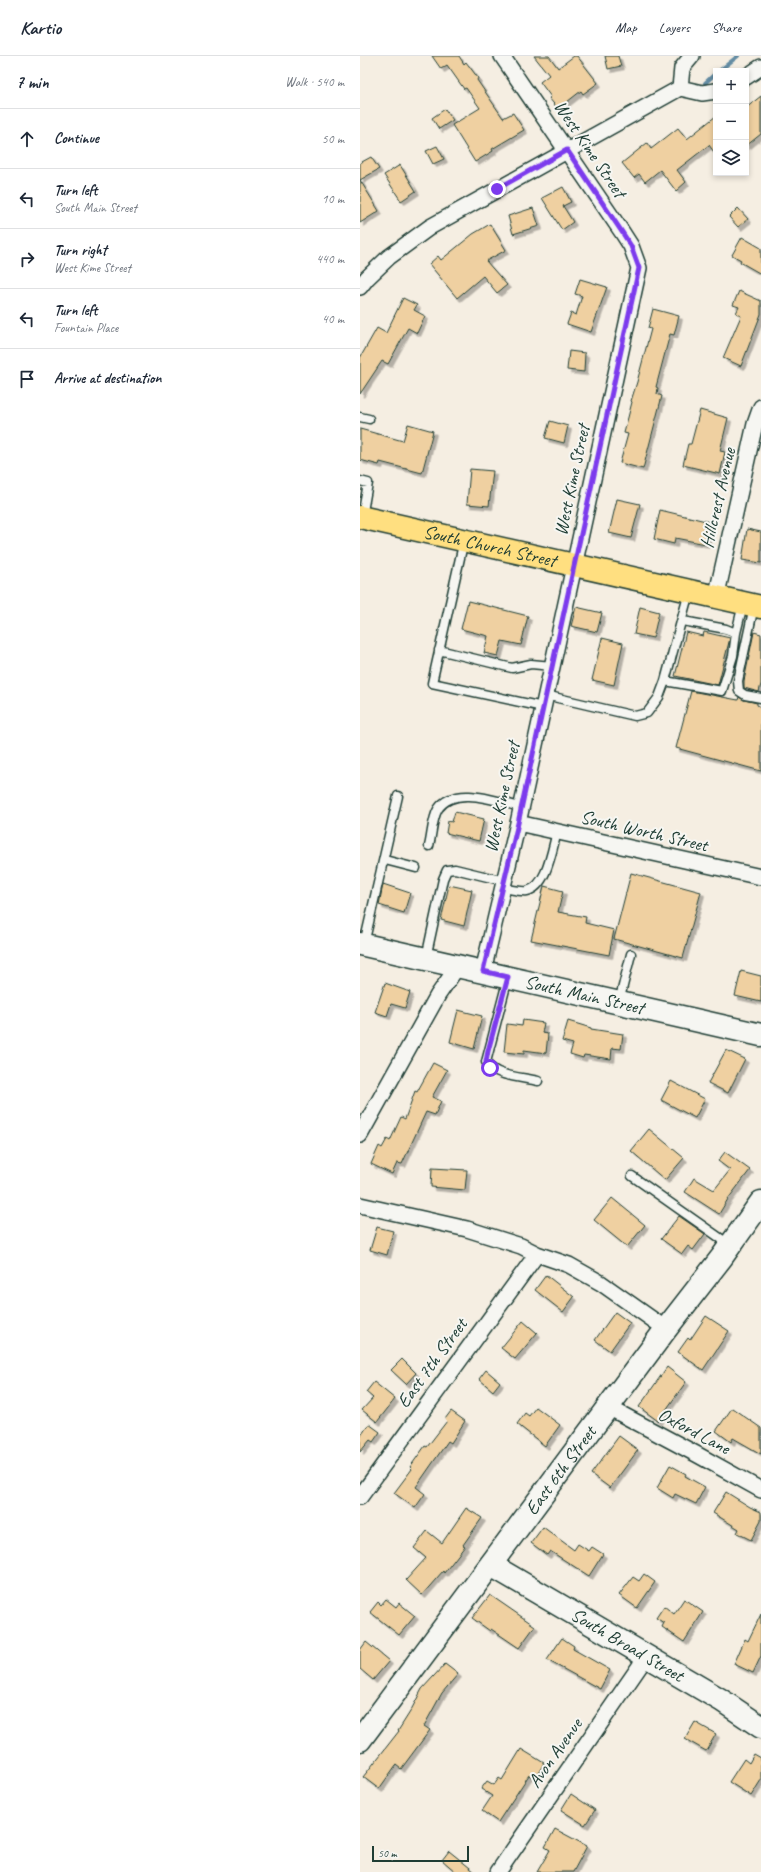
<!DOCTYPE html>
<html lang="en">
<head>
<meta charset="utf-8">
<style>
	body { margin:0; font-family:Caveat,sans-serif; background:#f6f6f7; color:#1f2937 }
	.controls { position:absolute; right:12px; top:12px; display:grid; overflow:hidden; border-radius:0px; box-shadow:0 2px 6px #0003 }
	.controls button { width:36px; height:36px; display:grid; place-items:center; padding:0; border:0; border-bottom:1px solid #e0e1e3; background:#fff; color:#1f2937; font:20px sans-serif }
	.scale { position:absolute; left:12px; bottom:10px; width:97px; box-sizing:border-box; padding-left:4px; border:2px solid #1f3d34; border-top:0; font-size:11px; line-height:14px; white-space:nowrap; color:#1f3d34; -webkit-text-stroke:3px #f6f6f2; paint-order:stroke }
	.stop { position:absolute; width:12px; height:12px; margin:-9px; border:3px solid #7c3aed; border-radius:50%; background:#fff }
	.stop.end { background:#7c3aed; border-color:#fff; box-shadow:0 1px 4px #0008 }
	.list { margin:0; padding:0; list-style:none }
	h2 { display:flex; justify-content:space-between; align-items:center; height:52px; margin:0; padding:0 16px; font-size:17px }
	h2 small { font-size:13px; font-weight:400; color:#747a83 }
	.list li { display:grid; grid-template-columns:26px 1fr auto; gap:12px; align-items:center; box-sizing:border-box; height:60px; padding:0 16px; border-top:1px solid #e0e1e3 }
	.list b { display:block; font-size:15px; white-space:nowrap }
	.list p { margin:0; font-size:13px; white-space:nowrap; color:#747a83 }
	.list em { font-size:13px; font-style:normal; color:#747a83 }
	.icon { flex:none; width:22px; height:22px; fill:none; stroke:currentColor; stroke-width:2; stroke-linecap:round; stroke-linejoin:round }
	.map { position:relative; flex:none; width:401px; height:1816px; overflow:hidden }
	header { display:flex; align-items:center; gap:24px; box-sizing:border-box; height:56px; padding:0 20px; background:#fff; border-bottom:1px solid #e0e1e3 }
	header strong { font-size:19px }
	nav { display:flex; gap:22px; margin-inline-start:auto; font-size:14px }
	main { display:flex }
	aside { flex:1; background:#fff }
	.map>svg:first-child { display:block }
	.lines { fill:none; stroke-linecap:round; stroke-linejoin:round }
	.stream { stroke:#648ca3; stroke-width:4 }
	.building { fill:#efd0a1; stroke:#1f3d34; filter:url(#shadow) }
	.lane-casing { stroke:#1f3d34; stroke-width:11 }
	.street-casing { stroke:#1f3d34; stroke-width:18 }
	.secondary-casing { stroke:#1f3d34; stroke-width:25 }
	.primary-casing { stroke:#1f3d34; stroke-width:25 }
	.lane { stroke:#f6f6f2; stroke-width:8 }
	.street { stroke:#f6f6f2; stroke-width:15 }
	.secondary { stroke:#f6f6f2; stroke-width:22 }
	.primary { stroke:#ffdf80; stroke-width:22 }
	.route { stroke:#7c3aed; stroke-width:5 }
	.labels { text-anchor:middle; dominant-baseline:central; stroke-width:4; stroke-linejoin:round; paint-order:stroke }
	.street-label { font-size:19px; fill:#1f3d34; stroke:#f6f6f2 }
</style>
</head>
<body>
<header>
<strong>Kartio</strong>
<nav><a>Map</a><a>Layers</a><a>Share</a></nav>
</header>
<main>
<aside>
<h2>7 min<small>Walk · 540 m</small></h2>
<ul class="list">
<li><svg class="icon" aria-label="ahead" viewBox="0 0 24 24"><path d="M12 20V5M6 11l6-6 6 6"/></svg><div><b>Continue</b></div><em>50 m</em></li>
<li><svg class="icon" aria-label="left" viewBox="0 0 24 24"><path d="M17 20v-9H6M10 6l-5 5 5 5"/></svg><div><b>Turn left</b><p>South Main Street</p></div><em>10 m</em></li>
<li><svg class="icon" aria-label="right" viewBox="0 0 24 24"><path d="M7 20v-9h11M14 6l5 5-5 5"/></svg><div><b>Turn right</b><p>West Kime Street</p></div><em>440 m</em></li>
<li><svg class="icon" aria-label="left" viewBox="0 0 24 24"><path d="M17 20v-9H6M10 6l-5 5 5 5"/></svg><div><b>Turn left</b><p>Fountain Place</p></div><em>40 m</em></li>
<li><svg class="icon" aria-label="arrive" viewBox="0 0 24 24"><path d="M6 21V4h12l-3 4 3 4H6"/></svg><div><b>Arrive at destination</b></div></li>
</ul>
</aside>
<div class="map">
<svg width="401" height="1816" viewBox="0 0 401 1816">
	<defs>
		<filter id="shadow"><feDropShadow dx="3.5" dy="3.5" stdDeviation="0" flood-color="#0004"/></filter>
	</defs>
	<rect width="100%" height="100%" fill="#f5eee2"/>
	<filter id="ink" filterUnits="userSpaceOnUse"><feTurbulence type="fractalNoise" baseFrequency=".025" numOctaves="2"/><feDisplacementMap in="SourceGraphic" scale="8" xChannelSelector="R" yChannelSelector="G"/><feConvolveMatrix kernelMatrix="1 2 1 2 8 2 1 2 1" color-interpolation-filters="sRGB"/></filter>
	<g filter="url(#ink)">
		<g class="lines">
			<!-- stream -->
			<path class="stream" d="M 359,15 L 378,0
				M 345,27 L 356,17"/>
		</g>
		<!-- building -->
		<path class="building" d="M 72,0 L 99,0 L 104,8 L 106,6 L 118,22 L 117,24 L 143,62 L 153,57 L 164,74 L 132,93 L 133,95 L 115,106 L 92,69 L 120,52 L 106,32 L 104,33 L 87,9 L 81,13 Z
			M 174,0 L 189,0 L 198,12 L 214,0 L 217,0 L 238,27 L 223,38 L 221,35 L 198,53 L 189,42 L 191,41 L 180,26 L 189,19 Z
			M 245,0 L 258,0 L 261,10 L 248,13 Z
			M 401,40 L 401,78 L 386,90 L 386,52 Z
			M 85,53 L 93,64 L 79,73 L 72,62 Z
			M 356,60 L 356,99 L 349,89 L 317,114 L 326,126 L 316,135 L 300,114 L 285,126 L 279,118 L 274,122 L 262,107 L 287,87 L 291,93 L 318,72 L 327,83 Z
			M 77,90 L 84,103 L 73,108 L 66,95 Z
			M 11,101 L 19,113 L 0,124 L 19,155 L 0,167 L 0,107 Z
			M 40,109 L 56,135 L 41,145 L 24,119 Z
			M 203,131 L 211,146 L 203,150 L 213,166 L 202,174 L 182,142 Z
			M 173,152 L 179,170 L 153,178 L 148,160 Z
			M 378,152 L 388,163 L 378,171 L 369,161 Z
			M 130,168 L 146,194 L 126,205 L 147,229 L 137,237 L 123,220 L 97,242 L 69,208 L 78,200 L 81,204 L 113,178 Z
			M 382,181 L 401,192 L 401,218 L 380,206 L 381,204 L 372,199 Z
			M 220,223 L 247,231 L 231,276 L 207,268 L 211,257 L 216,259 L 222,240 L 215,238 Z
			M 379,235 L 401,245 L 401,258 L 381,310 L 363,302 L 381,260 L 376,257 L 379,251 L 373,249 Z
			M 43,242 L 57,249 L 54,254 L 65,260 L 57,277 L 48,272 L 28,308 L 22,305 L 0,338 L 0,302 L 17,272 L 26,277 Z
			M 293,253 L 319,260 L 314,279 L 310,278 L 296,331 L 298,332 L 297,338 L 302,340 L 283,413 L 260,407 L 268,378 L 264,377 L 272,346 L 271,345 L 277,326 L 291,273 L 288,272 Z
			M 209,295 L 225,297 L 224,316 L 207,314 Z
			M 340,354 L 368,362 L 360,395 L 365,396 L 360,418 L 323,409 L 328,388 L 331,388 Z
			M 190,365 L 208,370 L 204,387 L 185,382 Z
			M 48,368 L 73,375 L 62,417 L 20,406 L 19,409 L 0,404 L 0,373 L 43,385 Z
			M 110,413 L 133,415 L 129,450 L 107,448 Z
			M 257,443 L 280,448 L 271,482 L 249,477 Z
			M 300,454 L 350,466 L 346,488 L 315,482 L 314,488 L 294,483 Z
			M 387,473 L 401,476 L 401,507 L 382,504 Z
			M 108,545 L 168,560 L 161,589 L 142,585 L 138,600 L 124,597 L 128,580 L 101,573 Z
			M 216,551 L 242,557 L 237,576 L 211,570 Z
			M 280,551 L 299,556 L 293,582 L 274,578 Z
			M 326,576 L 343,580 L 344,576 L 370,582 L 358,629 L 315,620 Z
			M 394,576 L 401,578 L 401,628 L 399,636 L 384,632 L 384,625 Z
			M 242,582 L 263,587 L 254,629 L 232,624 Z
			M 331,635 L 378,644 L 379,641 L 384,644 L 397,647 L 397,649 L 401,651 L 401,715 L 316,692 Z
			M 95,756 L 124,763 L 119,785 L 86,777 L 88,765 L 92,766 Z
			M 271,817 L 341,836 L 323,902 L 254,883 Z
			M 23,828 L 50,837 L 44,857 L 19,849 Z
			M 89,829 L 112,834 L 104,870 L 81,864 Z
			M 184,830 L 203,835 L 198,856 L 226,861 L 225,867 L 254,874 L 249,899 L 171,884 Z
			M 381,915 L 401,920 L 401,946 L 375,940 Z
			M 25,927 L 50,936 L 45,952 L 31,948 L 27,960 L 15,956 Z
			M 98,954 L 122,960 L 114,993 L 90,986 Z
			M 163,964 L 184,967 L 182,977 L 188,978 L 186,997 L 164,994 L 164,998 L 144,996 L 147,968 L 162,970 Z
			M 208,965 L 231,972 L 231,973 L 263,978 L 261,993 L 252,992 L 251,1003 L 224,999 L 223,1002 L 210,998 L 213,988 L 202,985 Z
			M 366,994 L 385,1003 L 368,1037 L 348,1027 Z
			M 73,1007 L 87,1014 L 72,1041 L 81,1045 L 75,1059 L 66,1056 L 42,1108 L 37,1107 L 32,1118 L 11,1108 L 19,1090 L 22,1092 L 27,1083 L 30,1085 L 41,1061 L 45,1063 L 55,1035 L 57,1036 Z
			M 311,1025 L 345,1043 L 335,1062 L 301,1044 Z
			M 289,1073 L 324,1102 L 305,1124 L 271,1095 Z
			M 365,1096 L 390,1114 L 368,1143 L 359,1158 L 325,1136 L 334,1122 L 354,1134 L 370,1114 L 358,1105 Z
			M 72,1112 L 107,1114 L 105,1134 L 71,1131 Z
			M 252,1142 L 285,1169 L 267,1191 L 234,1164 Z
			M 319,1160 L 345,1178 L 333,1194 L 328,1190 L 322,1198 L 301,1183 Z
			M 17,1171 L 33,1175 L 27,1199 L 10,1194 Z
			M 186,1219 L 214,1241 L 203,1256 L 175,1234 Z
			M 255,1256 L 270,1267 L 250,1295 L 235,1284 Z
			M 346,1260 L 369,1275 L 343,1314 L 318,1296 L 328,1282 L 330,1284 Z
			M 163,1265 L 177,1277 L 155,1303 L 141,1292 Z
			M 42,1303 L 56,1317 L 46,1328 L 31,1314 Z
			M 307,1311 L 326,1326 L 298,1365 L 279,1351 Z
			M 126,1314 L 140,1326 L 133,1335 L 119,1323 Z
			M 14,1326 L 35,1343 L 17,1366 L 2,1354 L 13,1342 L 6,1336 Z
			M 176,1351 L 200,1369 L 185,1390 L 157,1368 L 165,1357 L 169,1360 Z
			M 372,1352 L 401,1372 L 401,1398 L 373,1382 L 371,1386 L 356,1375 Z
			M 91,1355 L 105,1365 L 91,1387 L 88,1385 L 56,1431 L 65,1438 L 55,1452 L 34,1437 L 52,1413 L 50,1411 L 65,1390 L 67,1391 L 87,1365 L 85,1363 Z
			M 9,1368 L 20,1376 L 13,1386 L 10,1384 L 0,1396 L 0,1381 Z
			M 259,1380 L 278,1394 L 250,1432 L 231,1418 Z
			M 310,1409 L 326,1418 L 325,1420 L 345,1431 L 336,1448 L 315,1438 L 313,1442 L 297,1432 Z
			M 366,1436 L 390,1451 L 401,1456 L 401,1465 L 391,1484 L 377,1477 L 379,1473 L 353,1457 Z
			M 106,1452 L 122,1462 L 103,1489 L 105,1490 L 84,1517 L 83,1515 L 62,1539 L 46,1524 L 66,1502 L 54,1492 L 67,1475 L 82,1487 Z
			M 183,1471 L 214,1494 L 218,1488 L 229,1495 L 232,1491 L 243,1498 L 229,1520 L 190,1495 L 187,1499 L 171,1487 Z
			M 284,1518 L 295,1526 L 277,1552 L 259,1539 L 273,1521 L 279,1525 Z
			M 130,1539 L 175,1570 L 159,1592 L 131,1573 L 130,1575 L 112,1562 Z
			M 26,1543 L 36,1551 L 39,1547 L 55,1560 L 39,1579 L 10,1556 L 18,1546 L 21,1549 Z
			M 324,1543 L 343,1556 L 324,1586 L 302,1571 L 304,1567 L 296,1562 L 304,1550 L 314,1558 Z
			M 401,1558 L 401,1600 L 393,1617 L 374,1608 L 385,1583 L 388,1585 Z
			M 202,1582 L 214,1590 L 213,1593 L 250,1614 L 240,1633 L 187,1604 Z
			M 6,1586 L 29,1605 L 13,1624 L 0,1613 L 0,1594 Z
			M 85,1608 L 98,1618 L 82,1637 L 64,1670 L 70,1674 L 41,1713 L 36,1709 L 19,1733 L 3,1721 L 39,1675 L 38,1675 L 50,1656 L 62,1633 Z
			M 335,1666 L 356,1678 L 346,1695 L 325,1683 Z
			M 161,1693 L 184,1707 L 175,1723 L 169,1719 L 138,1766 L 122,1755 L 132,1740 L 121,1733 L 127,1725 L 134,1729 L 139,1722 L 142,1724 Z
			M 394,1698 L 401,1702 L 401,1724 L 391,1740 L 369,1726 L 384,1703 L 389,1707 Z
			M 211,1738 L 235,1754 L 225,1769 L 201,1754 Z
			M 195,1773 L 227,1790 L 213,1816 L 177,1816 L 190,1794 L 185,1791 Z
			M 89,1795 L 115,1816 L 96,1816 L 82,1804 Z"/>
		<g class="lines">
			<defs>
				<path id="lane" d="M 0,361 L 9,363
					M 0,425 L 8,427 L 2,461
					M 104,484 L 72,627 L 183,651
					M 394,550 L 378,625 L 379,635 L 385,639 L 401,642
					M 323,565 L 366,573 L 376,577 L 373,600 L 362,635 L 305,625 L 329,536
					M 376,577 L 383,548
					M 79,594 L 152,612 L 171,608 L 192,610
					M 185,639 L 275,660 L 287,657 L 299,641 L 305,625
					M 69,790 C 72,779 72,763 78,753 C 95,728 138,746 161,751
					M 25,804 L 56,812
					M 142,832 C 150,833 160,836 167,835 C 187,831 192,793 197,776
					M 4,888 L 38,740
					M 66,902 L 83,823 L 87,814 L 95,813 L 144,825
					M 148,922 L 126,1006 C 135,1021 162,1021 178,1025
					M 259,946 L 271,898
					M 272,1120 L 370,1189"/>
				<path id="street" d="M 386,21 L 401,11
					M 320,32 L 342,37 L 356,35
					M 320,32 L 322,12 L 332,0
					M 0,231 L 7,222 L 29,201 L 70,171 L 320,32
					M 356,542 L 395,368 L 401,351
					M 158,767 L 401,821
					M 123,915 L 158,767 L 279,212 L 271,190 L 262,176 L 142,0
					M 0,1079 L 78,939 L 98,910
					M 0,1149 L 107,1173 L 161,1190 L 177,1198 L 209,1209 L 241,1227 L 306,1273
					M 248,1351 L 338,1399 L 401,1434
					M 0,1441 L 177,1198
					M 138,1816 L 286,1601"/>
				<g id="secondary">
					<path id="s1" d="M 0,888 L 401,979"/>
					<path id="s2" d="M 131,1509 L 361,1644 L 401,1671"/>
					<path id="s3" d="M 0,1684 L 306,1273 L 362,1201 L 401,1146"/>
				</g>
				<g id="primary">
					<path id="s4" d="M 0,461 L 401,551"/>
				</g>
			</defs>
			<!-- lane casing -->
			<use href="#lane" class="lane-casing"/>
			<!-- street casing -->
			<use href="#street" class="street-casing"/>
			<!-- secondary casing -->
			<use href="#secondary" class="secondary-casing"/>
			<!-- primary casing -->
			<use href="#primary" class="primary-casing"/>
			<!-- lane -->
			<use href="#lane" class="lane"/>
			<!-- street -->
			<use href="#street" class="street"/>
			<!-- secondary -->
			<use href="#secondary" class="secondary"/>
			<!-- primary -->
			<use href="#primary" class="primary"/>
		</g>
	</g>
	<g class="lines" filter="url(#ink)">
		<!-- route -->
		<path class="route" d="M 130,1012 L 126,1006 L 128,995 L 148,921 L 123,915 L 158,767 L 279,212 L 271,190 L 262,176 L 207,94 L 137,133"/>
	</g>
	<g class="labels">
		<!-- street labels -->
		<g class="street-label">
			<text transform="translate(230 93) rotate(56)">West Kime Street</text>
			<text transform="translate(212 424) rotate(-78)">West Kime Street</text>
			<text transform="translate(358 442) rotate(-77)">Hillcrest Avenue</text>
			<text stroke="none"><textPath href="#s4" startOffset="133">South Church Street</textPath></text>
			<text transform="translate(142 741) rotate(-78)">West Kime Street</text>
			<text transform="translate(284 775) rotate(13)">South Worth Street</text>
			<text stroke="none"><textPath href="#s1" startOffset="230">South Main Street</textPath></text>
			<text transform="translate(72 1307) rotate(-54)">East 7th Street</text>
			<text transform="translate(334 1375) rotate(28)">Oxford Lane</text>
			<text stroke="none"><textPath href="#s3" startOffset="336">East 6th Street</textPath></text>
			<text stroke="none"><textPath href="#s2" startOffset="158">South Broad Street</textPath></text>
			<text transform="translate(195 1697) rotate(-55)">Avon Avenue</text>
		</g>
	</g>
</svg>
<div class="controls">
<button>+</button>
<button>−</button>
<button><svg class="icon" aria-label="layers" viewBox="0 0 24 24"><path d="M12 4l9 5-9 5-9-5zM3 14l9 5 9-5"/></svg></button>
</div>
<div class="scale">50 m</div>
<div class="stop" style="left:130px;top:1012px"></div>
<div class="stop end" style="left:137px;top:133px"></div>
</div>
</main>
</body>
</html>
